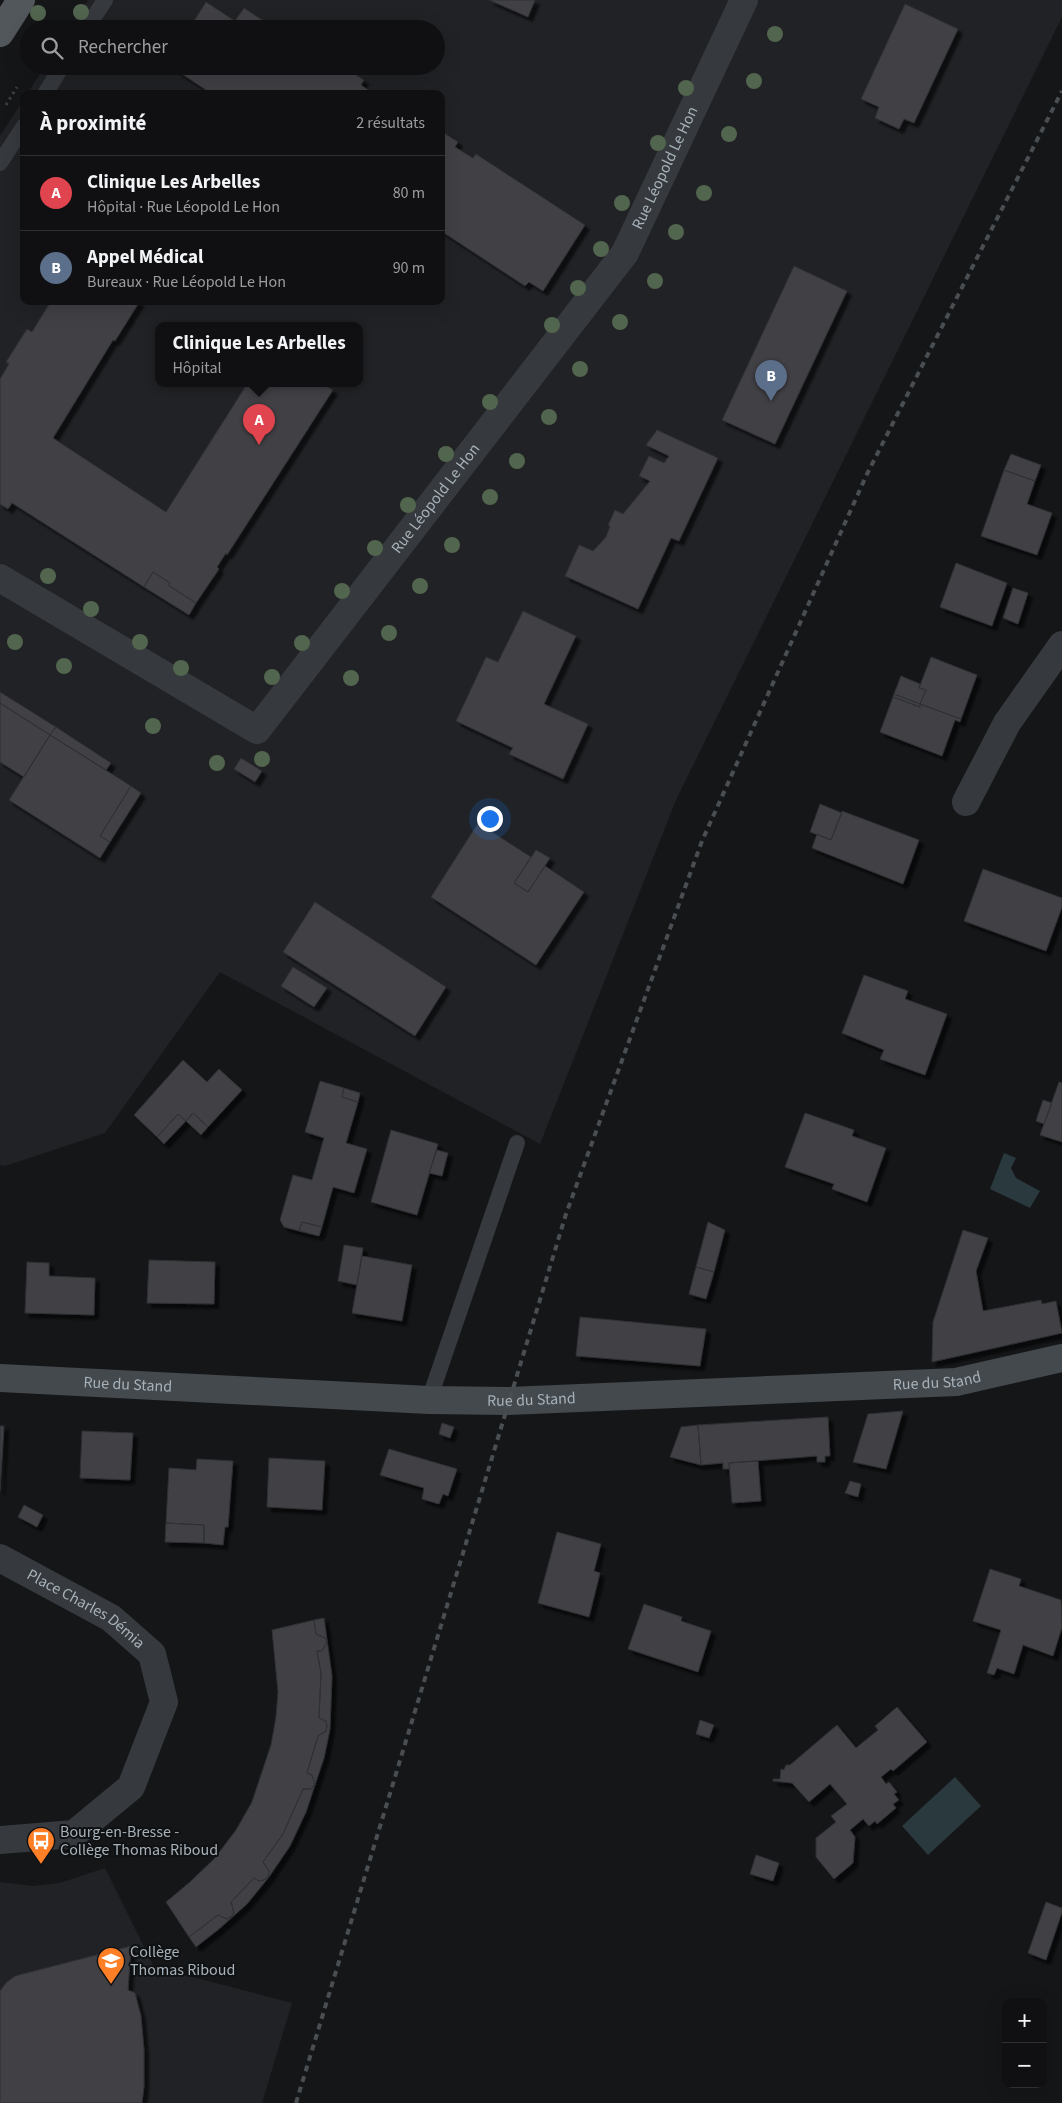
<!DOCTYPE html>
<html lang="fr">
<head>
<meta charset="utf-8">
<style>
	body { margin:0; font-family:"Source Sans 3",sans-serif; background:#1e1e20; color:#f1f3f6 }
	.controls { position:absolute; right:15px; bottom:15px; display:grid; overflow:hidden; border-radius:10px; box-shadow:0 5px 20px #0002 }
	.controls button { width:45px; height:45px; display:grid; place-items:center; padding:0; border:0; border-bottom:1px solid #303032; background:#101012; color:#f1f3f6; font:25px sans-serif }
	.you { position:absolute; left:489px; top:818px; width:18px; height:18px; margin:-12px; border:4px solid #fff; border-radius:50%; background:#1a73e8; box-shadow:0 0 0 8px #1a73e833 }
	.badge { display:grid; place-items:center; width:32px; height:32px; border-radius:50%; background:#0f766e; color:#fff; font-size:16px; font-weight:700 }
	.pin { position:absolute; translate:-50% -41px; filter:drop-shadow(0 1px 2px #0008) }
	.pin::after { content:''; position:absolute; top:26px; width:18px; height:15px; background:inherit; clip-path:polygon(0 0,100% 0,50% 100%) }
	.popup { position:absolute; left:155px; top:322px; width:208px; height:65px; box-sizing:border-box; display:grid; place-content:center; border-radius:10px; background:#101012; filter:drop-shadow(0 1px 4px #0005); font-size:16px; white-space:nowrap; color:#9c9d9f }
	.popup b { font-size:19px; color:#f1f3f6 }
	.popup::after { content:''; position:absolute; left:50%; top:100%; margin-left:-10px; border:10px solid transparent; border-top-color:#101012 }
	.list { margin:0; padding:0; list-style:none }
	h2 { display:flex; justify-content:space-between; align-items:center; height:65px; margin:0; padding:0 20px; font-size:21px }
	h2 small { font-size:16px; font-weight:400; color:#9c9d9f }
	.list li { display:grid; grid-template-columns:32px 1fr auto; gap:15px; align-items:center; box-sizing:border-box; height:75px; padding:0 20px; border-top:1px solid #303032 }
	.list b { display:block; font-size:19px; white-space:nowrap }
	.list p { margin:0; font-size:16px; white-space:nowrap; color:#9c9d9f }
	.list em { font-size:16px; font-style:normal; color:#9c9d9f }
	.icon { flex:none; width:28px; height:28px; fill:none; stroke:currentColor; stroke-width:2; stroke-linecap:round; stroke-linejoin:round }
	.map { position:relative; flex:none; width:1062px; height:2103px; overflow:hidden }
	.search { position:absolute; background:#101012; box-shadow:0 5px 20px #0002; left:20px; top:20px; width:425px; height:55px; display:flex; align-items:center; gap:12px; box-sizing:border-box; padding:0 18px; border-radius:28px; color:#9c9d9f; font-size:19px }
	.panel { position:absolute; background:#101012; box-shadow:0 5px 20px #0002; left:20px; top:90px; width:425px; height:215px; border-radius:10px }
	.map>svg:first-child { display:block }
	.built { fill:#212225; fill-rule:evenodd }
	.water { fill:#2a393d }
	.building { fill:#3f4145; stroke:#2f3034; filter:url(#shadow) }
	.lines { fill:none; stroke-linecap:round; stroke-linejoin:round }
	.path { stroke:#3c4044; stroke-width:3; stroke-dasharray:2.5 4; stroke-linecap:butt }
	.lane { stroke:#36393d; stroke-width:16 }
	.street { stroke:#36393d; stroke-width:28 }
	.secondary { stroke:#44494d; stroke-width:28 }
	.primary { stroke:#52575c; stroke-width:28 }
	.rail { stroke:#494e52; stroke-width:4; stroke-dasharray:6 5; stroke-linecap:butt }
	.tree { fill:#52654e }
	.labels { text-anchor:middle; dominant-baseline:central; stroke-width:4; stroke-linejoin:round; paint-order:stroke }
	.street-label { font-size:16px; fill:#a6b1b9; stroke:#101113 }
	.poi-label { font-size:16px; fill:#a6b1b9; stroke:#101113; text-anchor:start }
</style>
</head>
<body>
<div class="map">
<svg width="1062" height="2103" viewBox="0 0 1062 2103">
	<defs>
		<filter id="shadow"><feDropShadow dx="4.5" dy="4.5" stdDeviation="1" flood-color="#0009"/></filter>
	</defs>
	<rect width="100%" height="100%" fill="#151618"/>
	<!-- built -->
	<path class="built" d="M 88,0 L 1062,0 L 1062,17 L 676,800 L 540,1144 L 220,972 L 105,1133 L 5,1166 L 0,1165 L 0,136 L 24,99 L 24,301 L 441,301 L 441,94 L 27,94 L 45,66 L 436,66 L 436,29 L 69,29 ZM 159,326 L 359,326 L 359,384 L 159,384 Z
		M 105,1868 L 154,1967 L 292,2003 L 262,2103 L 0,2103 L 0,1882 L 33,1886 L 60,1883 Z"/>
	<!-- water -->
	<path class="water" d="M 1004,1153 L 1016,1158 L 1011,1168 L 1016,1178 L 1040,1191 L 1030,1208 L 990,1189 Z
		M 955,1777 L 981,1806 L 928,1855 L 902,1826 Z"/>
	<!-- building -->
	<path class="building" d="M 489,0 L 535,0 L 528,17 Z
		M 206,2 L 235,21 L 244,8 L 276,29 L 189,29 Z
		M 905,4 L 958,29 L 914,123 L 904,119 L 899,129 L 875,118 L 879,107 L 861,99 Z
		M 170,66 L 342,66 L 364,80 L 361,85 L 374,94 L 212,94 Z
		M 441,131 L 458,142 L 455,147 L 473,158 L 476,154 L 585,225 L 543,291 L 529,282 L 525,286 L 441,231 Z
		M 794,266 L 847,291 L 775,444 L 722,420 Z
		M 51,301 L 140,301 L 115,341 L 113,340 L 53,438 L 166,512 L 247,384 L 323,384 L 333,390 L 227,555 L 226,553 L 217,567 L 219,569 L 196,603 L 168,585 L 170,583 L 153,572 L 144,587 L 12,503 L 8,509 L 0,504 L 0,379 L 9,364 L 6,362 L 27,329 L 32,332 Z
		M 657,430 L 718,458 L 679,541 L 671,538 L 638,609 L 565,576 L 579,545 L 593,551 L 606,537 L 610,526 L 608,525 L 615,510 L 623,514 L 650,481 L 639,476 L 649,456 L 664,463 L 669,456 L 646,445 Z
		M 1011,454 L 1041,465 L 1035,481 L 1004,470 Z
		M 1004,470 L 1035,481 L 1027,504 L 1052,513 L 1037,555 L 981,536 Z
		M 956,563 L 1007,583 L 992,626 L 940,607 Z
		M 153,572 L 170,583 L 168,585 L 196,603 L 189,615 L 144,587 Z
		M 1013,588 L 1028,593 L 1018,624 L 1003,618 Z
		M 523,611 L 576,636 L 544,704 L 588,724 L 563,779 L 509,754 L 513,748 L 456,721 L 486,657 L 498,662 Z
		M 931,657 L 977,675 L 961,719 L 920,704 L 926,690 L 919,688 Z
		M 901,676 L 920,684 L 919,688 L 926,690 L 920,704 L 894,694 Z
		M 0,692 L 56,727 L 50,735 L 0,703 Z
		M 894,694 L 920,704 L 920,707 L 893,697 Z
		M 893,697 L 920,707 L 920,704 L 961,719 L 960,722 L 955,720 L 942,756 L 880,732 Z
		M 0,703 L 50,735 L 24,777 L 0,762 Z
		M 56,727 L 111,763 L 106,770 L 50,735 Z
		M 50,735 L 131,786 L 100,836 L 110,842 L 100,858 L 9,800 Z
		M 241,758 L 262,771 L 255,782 L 234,769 Z
		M 131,786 L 141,793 L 110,842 L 100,836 Z
		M 820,804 L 842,813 L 831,840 L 810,832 Z
		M 842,811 L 919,840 L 903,884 L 812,848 L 817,834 L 831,840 Z
		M 478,823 L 531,857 L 514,883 L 528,892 L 545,866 L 584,892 L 536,965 L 431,897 Z
		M 536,850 L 550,858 L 528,892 L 514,883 Z
		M 983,869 L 1062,898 L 1062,907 L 1046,951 L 964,921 Z
		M 315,902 L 446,987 L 415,1036 L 283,952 Z
		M 293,967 L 327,988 L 314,1007 L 281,986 Z
		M 864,975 L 908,991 L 905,999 L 947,1014 L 925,1075 L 880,1059 L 884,1050 L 842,1033 Z
		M 183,1060 L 207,1082 L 219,1069 L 242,1090 L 208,1127 L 193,1113 L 186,1121 L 178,1114 L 157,1137 L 134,1115 Z
		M 320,1081 L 344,1088 L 342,1097 L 358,1102 L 346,1143 L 367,1149 L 354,1193 L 333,1187 L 322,1227 L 302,1222 L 299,1231 L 284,1227 L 280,1220 L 293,1175 L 312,1180 L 324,1138 L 305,1132 Z
		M 1059,1082 L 1062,1083 L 1062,1142 L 1040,1135 Z
		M 344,1088 L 360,1093 L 358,1102 L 342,1097 Z
		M 1043,1100 L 1052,1103 L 1044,1124 L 1036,1121 Z
		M 193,1113 L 208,1127 L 201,1135 L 186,1121 Z
		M 805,1113 L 854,1130 L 852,1136 L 886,1148 L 867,1202 L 832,1189 L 834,1184 L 785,1167 Z
		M 178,1114 L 186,1121 L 164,1144 L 157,1137 Z
		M 391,1130 L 438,1144 L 417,1215 L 371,1202 Z
		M 437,1150 L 448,1153 L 442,1176 L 429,1173 Z
		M 302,1222 L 322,1227 L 319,1236 L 299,1231 Z
		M 708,1222 L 725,1230 L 714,1272 L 696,1267 Z
		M 963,1230 L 988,1238 L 976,1271 L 983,1311 L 1041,1300 L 1042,1304 L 1056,1301 L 1062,1333 L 932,1362 L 933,1322 Z
		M 344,1245 L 363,1248 L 357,1285 L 338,1281 Z
		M 362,1256 L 412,1265 L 402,1321 L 352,1313 Z
		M 149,1260 L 215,1262 L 214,1304 L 147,1303 Z
		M 27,1262 L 49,1263 L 49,1276 L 95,1278 L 94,1315 L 25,1313 Z
		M 696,1267 L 714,1272 L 706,1299 L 689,1294 Z
		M 580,1317 L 706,1329 L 700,1366 L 576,1356 Z
		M 903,1411 L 886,1469 L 853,1462 L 868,1414 Z
		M 828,1417 L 830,1456 L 825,1456 L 825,1462 L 817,1462 L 817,1456 L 729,1463 L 730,1469 L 723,1469 L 723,1463 L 701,1465 L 698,1425 Z
		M 442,1423 L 454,1427 L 450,1438 L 439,1434 Z
		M 698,1425 L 701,1465 L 670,1457 L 681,1427 Z
		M 0,1426 L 4,1426 L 0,1491 Z
		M 82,1431 L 133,1433 L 130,1480 L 80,1478 Z
		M 389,1449 L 457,1469 L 448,1496 L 443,1494 L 439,1504 L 422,1499 L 424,1488 L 380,1475 Z
		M 269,1458 L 325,1461 L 322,1510 L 267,1507 Z
		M 197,1459 L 233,1461 L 228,1527 L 225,1527 L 223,1545 L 204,1543 L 204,1525 L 166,1523 L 169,1468 L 196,1470 Z
		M 758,1461 L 761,1501 L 732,1503 L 729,1463 Z
		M 850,1481 L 861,1484 L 858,1497 L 845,1493 Z
		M 24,1505 L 43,1515 L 37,1527 L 18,1517 Z
		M 166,1523 L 204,1525 L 204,1543 L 165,1542 Z
		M 557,1532 L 601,1544 L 594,1571 L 600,1573 L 589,1617 L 538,1603 Z
		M 990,1569 L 1021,1579 L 1019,1586 L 1061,1600 L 1062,1627 L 1053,1656 L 1023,1645 L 1014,1674 L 997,1668 L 994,1675 L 987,1673 L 1001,1630 L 973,1621 Z
		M 644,1604 L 682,1617 L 681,1621 L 711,1631 L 698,1672 L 628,1649 Z
		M 324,1618 L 332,1676 L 330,1729 L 324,1758 L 306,1812 L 290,1846 L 269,1877 L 247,1904 L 219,1929 L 196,1947 L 189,1937 L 218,1915 L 227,1919 L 231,1917 L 234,1913 L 231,1902 L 254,1878 L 259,1881 L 264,1880 L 268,1877 L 269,1871 L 263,1862 L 283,1834 L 303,1789 L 311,1789 L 315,1784 L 312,1775 L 307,1773 L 318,1736 L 326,1731 L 327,1726 L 326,1721 L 319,1718 L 321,1673 L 317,1651 L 322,1651 L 327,1642 L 325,1638 L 316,1634 L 314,1620 Z
		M 314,1620 L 316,1634 L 325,1638 L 327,1642 L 322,1651 L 317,1651 L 321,1673 L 319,1718 L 326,1721 L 327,1726 L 326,1731 L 318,1736 L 307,1773 L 312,1775 L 315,1784 L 311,1789 L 303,1789 L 283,1834 L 263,1862 L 269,1871 L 268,1877 L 264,1880 L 259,1881 L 254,1878 L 231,1902 L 234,1913 L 231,1917 L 227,1919 L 218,1915 L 189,1937 L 166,1902 L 190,1882 L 215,1858 L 236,1830 L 252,1802 L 271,1745 L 276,1717 L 278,1692 L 272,1630 Z
		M 897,1707 L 927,1742 L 893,1771 L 891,1769 L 881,1777 L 886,1784 L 889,1782 L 897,1792 L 894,1794 L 899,1800 L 893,1804 L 896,1808 L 877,1824 L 875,1821 L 869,1826 L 863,1819 L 850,1830 L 855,1837 L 853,1863 L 834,1879 L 816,1857 L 816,1838 L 836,1822 L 831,1816 L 847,1804 L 830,1784 L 809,1802 L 792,1783 L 773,1781 L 773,1779 L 780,1779 L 781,1769 L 784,1770 L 786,1765 L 790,1765 L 837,1725 L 856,1748 L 878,1730 L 875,1726 Z
		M 700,1720 L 714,1725 L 709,1738 L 696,1734 Z
		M 756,1855 L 779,1863 L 773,1881 L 750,1874 Z
		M 1046,1902 L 1062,1908 L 1062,1912 L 1046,1960 L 1028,1953 Z
		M 131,1946 L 128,1990 L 135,1993 L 141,2016 L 144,2050 L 144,2086 L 142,2103 L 0,2103 L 0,1991 L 6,1983 L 15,1976 Z"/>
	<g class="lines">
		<!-- path -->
		<path class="path" d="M 6,105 L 17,87"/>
		<!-- lane -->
		<path class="lane" d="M 86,29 L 105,0
			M 45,94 L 62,66
			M 0,163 L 24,126
			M 429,1400 L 517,1143"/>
		<!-- street -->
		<g class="street">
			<path id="s1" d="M 0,578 L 257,730 L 625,253 L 744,0"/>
			<path d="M 966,802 L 1007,723 L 1062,645"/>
			<path id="s2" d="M 0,1558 L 111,1618 L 152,1654 L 164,1702 L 131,1787 L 74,1834 L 0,1840"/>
		</g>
		<!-- secondary -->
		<path class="secondary" id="s3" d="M 0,1378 L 429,1400 L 508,1401 L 956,1382 L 1062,1358"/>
		<!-- primary -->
		<path class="primary" d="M 0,33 L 21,0"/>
		<!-- rail -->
		<path class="rail" d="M 296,2103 L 566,1214 L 702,841 L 867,474 L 1062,91"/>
	</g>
	<!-- trees -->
	<g class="tree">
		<circle cx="81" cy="12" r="8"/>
		<circle cx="38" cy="13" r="8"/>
		<circle cx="775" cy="34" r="8"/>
		<circle cx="754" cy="81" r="8"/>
		<circle cx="686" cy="88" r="8"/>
		<circle cx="729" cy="134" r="8"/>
		<circle cx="658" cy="143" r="8"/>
		<circle cx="704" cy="193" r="8"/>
		<circle cx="622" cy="203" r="8"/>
		<circle cx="676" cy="232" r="8"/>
		<circle cx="601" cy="249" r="8"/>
		<circle cx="655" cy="281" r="8"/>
		<circle cx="578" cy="288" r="8"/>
		<circle cx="620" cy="322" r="8"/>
		<circle cx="552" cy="325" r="8"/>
		<circle cx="580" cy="369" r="8"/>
		<circle cx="490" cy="402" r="8"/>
		<circle cx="549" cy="417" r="8"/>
		<circle cx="446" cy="454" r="8"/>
		<circle cx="517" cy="461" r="8"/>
		<circle cx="490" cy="497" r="8"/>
		<circle cx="408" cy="505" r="8"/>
		<circle cx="452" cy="545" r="8"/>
		<circle cx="375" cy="548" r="8"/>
		<circle cx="48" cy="576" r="8"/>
		<circle cx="420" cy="586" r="8"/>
		<circle cx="342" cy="591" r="8"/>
		<circle cx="91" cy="609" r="8"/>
		<circle cx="389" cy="633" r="8"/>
		<circle cx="15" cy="642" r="8"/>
		<circle cx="140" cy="642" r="8"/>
		<circle cx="302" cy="643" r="8"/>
		<circle cx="64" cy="666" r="8"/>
		<circle cx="181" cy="668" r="8"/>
		<circle cx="272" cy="677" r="8"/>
		<circle cx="351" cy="678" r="8"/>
		<circle cx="153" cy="726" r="8"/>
		<circle cx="262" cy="759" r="8"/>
		<circle cx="217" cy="763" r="8"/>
	</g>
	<!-- icons -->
	<defs>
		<symbol id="bus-pin" viewBox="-11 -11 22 30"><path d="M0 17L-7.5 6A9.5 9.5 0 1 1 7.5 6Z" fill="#ff7f26" stroke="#101113"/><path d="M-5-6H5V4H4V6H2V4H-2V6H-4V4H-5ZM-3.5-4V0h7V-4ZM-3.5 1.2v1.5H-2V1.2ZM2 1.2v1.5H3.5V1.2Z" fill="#fff"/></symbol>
		<symbol id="school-pin" viewBox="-11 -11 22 30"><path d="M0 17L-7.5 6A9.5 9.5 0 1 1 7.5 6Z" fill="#ff7f26" stroke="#101113"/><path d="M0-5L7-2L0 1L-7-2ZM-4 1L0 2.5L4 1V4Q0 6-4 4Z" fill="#fff"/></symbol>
	</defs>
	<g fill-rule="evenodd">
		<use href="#bus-pin" x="25" y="1825" width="32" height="43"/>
		<use href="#school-pin" x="95" y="1945" width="32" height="43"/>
	</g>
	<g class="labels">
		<!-- street labels -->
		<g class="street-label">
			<text stroke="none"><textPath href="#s1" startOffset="995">Rue Léopold Le Hon</textPath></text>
			<text stroke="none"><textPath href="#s1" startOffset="591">Rue Léopold Le Hon</textPath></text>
			<text stroke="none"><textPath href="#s3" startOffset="938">Rue du Stand</textPath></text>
			<text stroke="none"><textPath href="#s3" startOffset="128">Rue du Stand</textPath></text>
			<text stroke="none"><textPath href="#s3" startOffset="532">Rue du Stand</textPath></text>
			<text stroke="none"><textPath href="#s2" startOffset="100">Place Charles Démia</textPath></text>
		</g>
		<!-- poi labels -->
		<g class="poi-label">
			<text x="60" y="1832">Bourg-en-Bresse -<tspan x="60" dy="18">Collège Thomas Riboud</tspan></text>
			<text x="130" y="1952">Collège<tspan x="130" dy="18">Thomas Riboud</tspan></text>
		</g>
	</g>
</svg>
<div class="controls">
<button>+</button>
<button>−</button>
</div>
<div class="you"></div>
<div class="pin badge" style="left:259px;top:445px;background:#e0444e">A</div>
<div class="popup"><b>Clinique Les Arbelles</b>Hôpital</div>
<div class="pin badge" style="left:771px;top:401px;background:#5c6f8a">B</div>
<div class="search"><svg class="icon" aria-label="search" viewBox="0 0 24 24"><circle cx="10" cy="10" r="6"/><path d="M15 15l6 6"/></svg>Rechercher</div>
<section class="panel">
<h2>À proximité<small>2 résultats</small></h2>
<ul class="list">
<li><span class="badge" style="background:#e0444e">A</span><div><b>Clinique Les Arbelles</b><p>Hôpital · Rue Léopold Le Hon</p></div><em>80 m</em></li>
<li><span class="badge" style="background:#5c6f8a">B</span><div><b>Appel Médical</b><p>Bureaux · Rue Léopold Le Hon</p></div><em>90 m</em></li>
</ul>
</section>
</div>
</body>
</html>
